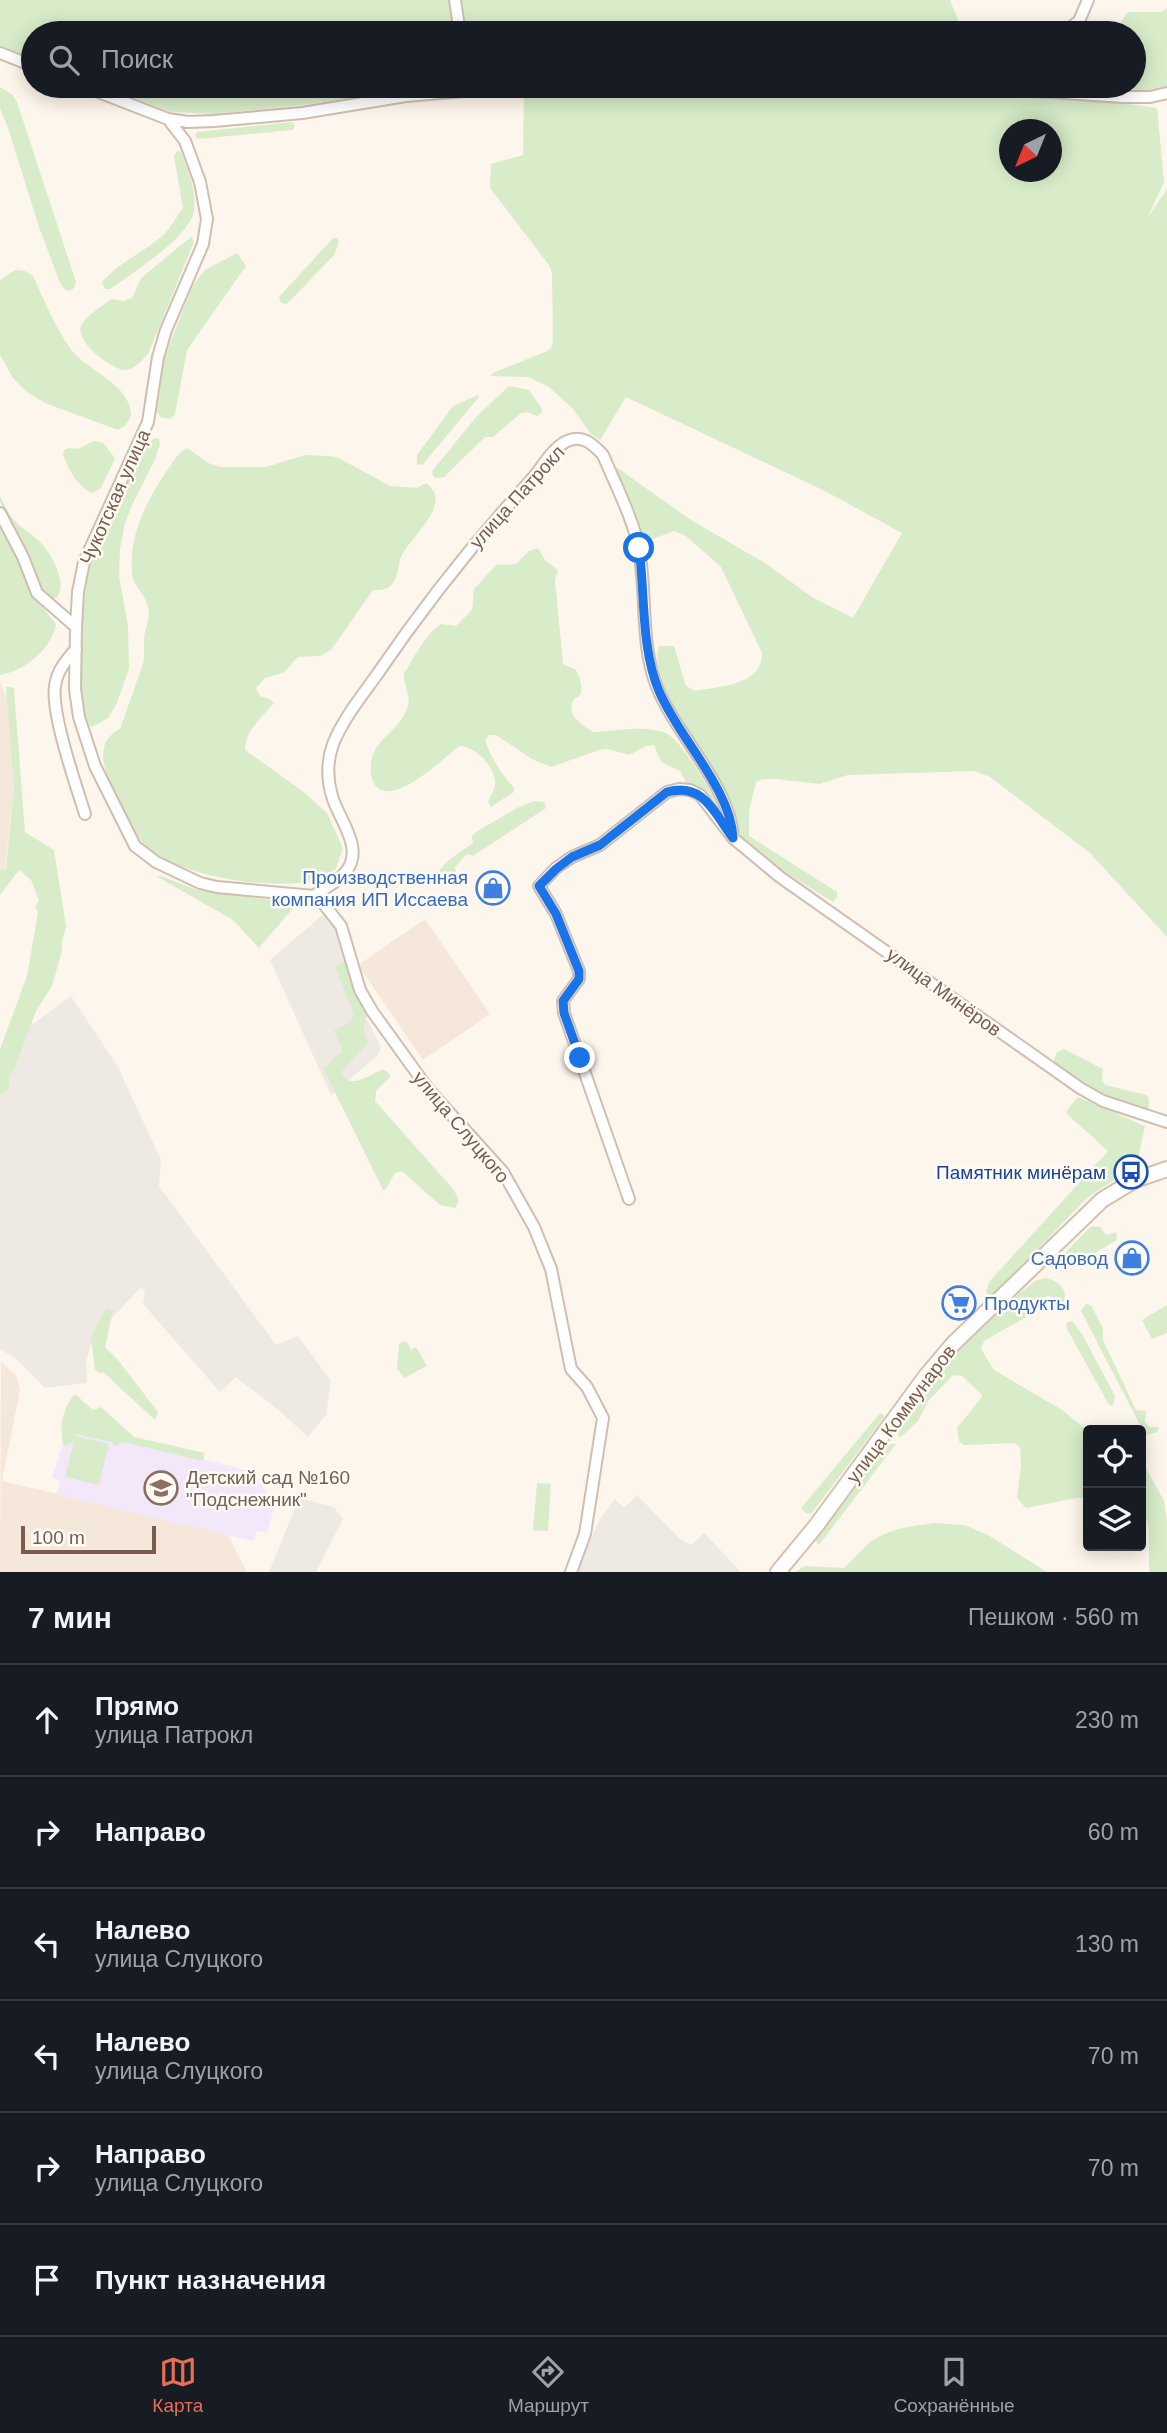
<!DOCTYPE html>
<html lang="ru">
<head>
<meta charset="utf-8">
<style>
	body { margin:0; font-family:Arial,sans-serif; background:#20242c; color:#f1f3f6 }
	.controls { position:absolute; right:21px; bottom:21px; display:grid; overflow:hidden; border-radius:7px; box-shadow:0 4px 18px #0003 }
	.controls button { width:63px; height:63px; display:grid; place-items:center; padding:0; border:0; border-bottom:2px solid #363941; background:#171b24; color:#f1f3f6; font:35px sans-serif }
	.compass { position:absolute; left:999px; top:119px; width:63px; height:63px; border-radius:50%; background:#171b24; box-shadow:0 4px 18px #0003; rotate:223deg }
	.scale { position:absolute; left:21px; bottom:18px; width:135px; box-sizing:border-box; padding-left:7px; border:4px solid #7a5c4d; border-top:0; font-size:19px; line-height:24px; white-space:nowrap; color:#7a5c4d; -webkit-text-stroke:5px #fffaf3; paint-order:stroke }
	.stop { position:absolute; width:21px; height:21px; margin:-16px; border:5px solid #1a73e8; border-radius:50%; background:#fff }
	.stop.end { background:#1a73e8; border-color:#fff; box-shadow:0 2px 7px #0008 }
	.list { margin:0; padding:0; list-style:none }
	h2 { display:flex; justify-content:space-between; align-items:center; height:91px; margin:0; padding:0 28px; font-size:30px }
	h2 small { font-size:23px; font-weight:400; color:#9ea1a6 }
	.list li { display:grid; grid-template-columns:46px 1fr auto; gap:21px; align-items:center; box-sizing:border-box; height:112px; padding:0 28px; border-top:2px solid #363941 }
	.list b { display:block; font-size:26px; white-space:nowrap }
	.list p { margin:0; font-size:23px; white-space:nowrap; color:#9ea1a6 }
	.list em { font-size:23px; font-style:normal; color:#9ea1a6 }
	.icon { flex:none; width:38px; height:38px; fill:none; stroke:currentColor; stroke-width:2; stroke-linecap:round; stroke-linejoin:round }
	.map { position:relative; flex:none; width:1167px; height:1572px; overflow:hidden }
	.search { position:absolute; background:#171b24; box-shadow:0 4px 18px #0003; left:21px; right:21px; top:21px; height:77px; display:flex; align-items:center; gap:18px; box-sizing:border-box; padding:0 24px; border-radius:38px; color:#9ea1a6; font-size:26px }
	.sheet { height:763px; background:#171b24 }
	nav { display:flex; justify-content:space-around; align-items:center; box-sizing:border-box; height:98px; border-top:2px solid #363941; background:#171b24; font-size:19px; color:#9ea1a6 }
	nav a { display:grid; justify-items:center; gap:4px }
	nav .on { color:#e76f51 }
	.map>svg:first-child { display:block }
	.residential { fill:#f5e8da }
	.industrial { fill:#efe9e4 }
	.education { fill:#f3e8fa }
	.green { fill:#d8ecc9; fill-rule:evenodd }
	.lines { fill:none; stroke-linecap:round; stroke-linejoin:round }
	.minor-casing { stroke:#d1beb0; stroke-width:14 }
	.secondary-casing { stroke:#d6c0b0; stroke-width:18 }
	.minor { stroke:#fff; stroke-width:10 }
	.secondary { stroke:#fff; stroke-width:14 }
	.route { stroke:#1a73e8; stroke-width:9 }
	.labels { text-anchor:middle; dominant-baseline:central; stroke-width:5; stroke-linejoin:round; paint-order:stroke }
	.street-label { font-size:19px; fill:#7a5c4d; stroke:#fffaf3 }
	.shop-label { font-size:19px; fill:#366cbe; stroke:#fffaf3; text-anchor:end }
	.transit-label { font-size:19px; fill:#164399; stroke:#fffaf3; text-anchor:end }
	.education-label { font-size:19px; fill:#785e54; stroke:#fffaf3; text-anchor:start }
</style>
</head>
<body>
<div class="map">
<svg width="1167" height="1572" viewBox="0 0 1167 1572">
	<rect width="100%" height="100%" fill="#fdf6ec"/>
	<!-- residential -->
	<path class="residential" d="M 0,682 L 8,702 L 14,786 L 5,869 L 0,870 Z
		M 425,919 L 490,1014 L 423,1060 L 358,965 Z
		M 1,1362 L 16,1375 L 20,1390 L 2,1481 L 227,1534 L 247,1572 L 0,1572 Z"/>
	<!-- industrial -->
	<path class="industrial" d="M 325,913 L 334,923 L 345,948 L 360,1006 L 381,1047 L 377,1056 L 331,1095 L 270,960 Z
		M 71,996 L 118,1067 L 161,1160 L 159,1186 L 276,1345 L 298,1336 L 331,1381 L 326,1415 L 308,1437 L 282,1413 L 236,1377 L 220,1392 L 143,1304 L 145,1292 L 141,1287 L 93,1338 L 86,1361 L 87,1383 L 45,1388 L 16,1359 L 0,1349 L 0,1094 L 30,1026 Z
		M 637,1495 L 679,1538 L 691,1545 L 704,1533 L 741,1572 L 576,1572 L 600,1519 L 615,1499 L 624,1508 Z
		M 299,1498 L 334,1507 L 343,1519 L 316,1572 L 269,1572 Z"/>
	<!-- education -->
	<path class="education" d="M 69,1426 L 250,1471 L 276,1503 L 267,1532 L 257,1531 L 254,1541 L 57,1495 L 60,1482 L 52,1477 Z"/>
	<!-- green -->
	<path class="green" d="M 0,0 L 950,0 L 963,33 L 33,33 L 33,58 L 0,46 Z
		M 1167,8 L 1167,87 L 1150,91 L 1015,86 L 1134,86 L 1134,33 L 1113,33 L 1128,12 L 1162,12 Z
		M 103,86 L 444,86 L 301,105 L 215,114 L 171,112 Z
		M 801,86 L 930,86 L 966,95 L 1081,97 L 1157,108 L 1164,182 L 1147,219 L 1167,189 L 1167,937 L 1090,853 L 990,777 L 974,771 L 848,775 L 820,784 L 776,779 L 763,779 L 756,782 L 749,811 L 749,836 L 837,892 L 837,897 L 833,902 C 803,883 770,865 744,840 C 738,834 734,807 727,795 C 710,764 646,680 659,646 L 674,646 L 686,686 L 695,691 C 720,686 762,686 762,653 L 721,567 L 686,536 L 674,531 L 645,542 L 642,540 L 616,467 L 691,520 L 765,563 L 812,597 L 853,618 L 902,533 L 825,491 L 626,397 L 600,440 L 591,434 L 573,409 L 549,387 L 528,377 L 491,376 L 493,373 L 547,351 L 551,348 L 553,341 L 552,273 L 549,265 L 490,188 L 491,164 L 523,155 L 524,93 L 655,92 ZM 1010,130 L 1052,130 L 1052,172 L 1010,172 Z
		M 0,87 L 13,95 L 17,102 L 76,282 L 74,288 L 70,291 L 65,290 L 60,283 L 39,227 L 8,128 L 0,108 Z
		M 292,122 L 295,126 L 293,130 L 198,139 L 195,136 L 197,132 Z
		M 177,151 L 181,152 C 188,170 197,191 194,211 C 189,238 132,273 110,289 L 105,289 L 102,282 C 119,262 143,253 162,236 C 170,229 176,217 183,208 L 174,156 Z
		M 192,236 L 194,242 L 148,354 C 142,360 135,369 126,370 C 113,371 71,339 82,324 C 88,314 103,306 111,299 L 124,301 L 132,298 L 141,278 Z
		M 333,238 L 337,238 L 339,242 L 334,255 L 287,304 L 281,303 L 279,297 Z
		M 237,253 L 246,266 L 187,350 L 175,414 L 170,419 L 160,417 L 157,411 L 164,359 L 192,287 L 205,270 Z
		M 15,270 L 25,271 L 33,276 C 43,298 61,341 78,357 C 96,374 131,387 131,416 L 125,426 L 118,430 L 45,403 L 28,393 L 13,378 L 0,355 L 0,280 Z
		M 509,386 L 529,390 L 542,409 L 541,413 L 537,416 L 527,412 L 521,413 L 493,437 L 485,437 L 444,477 L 435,478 L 432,474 L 433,470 L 477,416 Z
		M 478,395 L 479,397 L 423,464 L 417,465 L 417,455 L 453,406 Z
		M 159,438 L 160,444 L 155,459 L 133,503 L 125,523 L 120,549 L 119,576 L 128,626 L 129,669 L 116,705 L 108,718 L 92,727 C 72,713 83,588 91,563 C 104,525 126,487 143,450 L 153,439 Z
		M 94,441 L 103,443 L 115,458 L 101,488 L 93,493 C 78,488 68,469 63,454 L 64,450 L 69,448 L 78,449 Z
		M 187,448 L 208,463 L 221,467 L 266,467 L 305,455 L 327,456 L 337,457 L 390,486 L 417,488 L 426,483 C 455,503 410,537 401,557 C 397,567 399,580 389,587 C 384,590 378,590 373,590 L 331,650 L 320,656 L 298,657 L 283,673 L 265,678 L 256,688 L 260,696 L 270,699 L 274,703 C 262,717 245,731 245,750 L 301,790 L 327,813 L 343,848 L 336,869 C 329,874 322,879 313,881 C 269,890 184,877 149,849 C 132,835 102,775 103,754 C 104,741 110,734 120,729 L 143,664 C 145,654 143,642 145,632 C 148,621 151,612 146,601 C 141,590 132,584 132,572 C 129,535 146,502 166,472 C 173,463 177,453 187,448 Z
		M 0,496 C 4,504 8,513 14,520 C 20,528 31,533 39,541 C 51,552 69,585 56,598 L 48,598 L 44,592 L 0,502 Z
		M 0,524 L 18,558 L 32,594 L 56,624 C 52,649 24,671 0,675 Z
		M 538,548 L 545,560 L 558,570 L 555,580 L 563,664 L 576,670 C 579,676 583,686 581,692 C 579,698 576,696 573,701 C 566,715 583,726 593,732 C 614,731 642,725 663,732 C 682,738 709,790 721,808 L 720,813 L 687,784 L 680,771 L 661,762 L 654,745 L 646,746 L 629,755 L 607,749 L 599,750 L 551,767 L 532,759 L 496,735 L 489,735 L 485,740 C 491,758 502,775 514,788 L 514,792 L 491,807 L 488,802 C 490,797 494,791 495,786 C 497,768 476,746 459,746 C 444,758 385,816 372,779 C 369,769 371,757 376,748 C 387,732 403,725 408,705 C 411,695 403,684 404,674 C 415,656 424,636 441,624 L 456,626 L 472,610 L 474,589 L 496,565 L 516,564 L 529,551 Z
		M 6,687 L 12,687 L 14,689 L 25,832 L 54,850 L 66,927 L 62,941 L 62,951 L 52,986 L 36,1011 L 15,1067 L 9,1076 L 9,1088 L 0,1095 L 0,1049 L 27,976 L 38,912 L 35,906 L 39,901 L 31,880 L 19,870 L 0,895 L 0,870 L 6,869 L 14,786 Z
		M 534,801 L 544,802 L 546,808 L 473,856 L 467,854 L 455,867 L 456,873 L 446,883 L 441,883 L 436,879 C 438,864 461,852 473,843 L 472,836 L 476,832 L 517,808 Z
		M 156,876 L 161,876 L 197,890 L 288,902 L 294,907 L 259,948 L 233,920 Z
		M 345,961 L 368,1013 L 363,1028 L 368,1043 L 341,1072 C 350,1091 369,1075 383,1069 L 390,1074 L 390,1077 L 376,1091 L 375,1101 L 454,1190 L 459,1201 L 455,1208 L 440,1205 L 402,1171 L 395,1173 L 386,1189 L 383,1190 L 323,1068 C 330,1065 332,1056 343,1052 L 334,1030 L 350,1022 L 354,1015 L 335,966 Z
		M 1064,1049 L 1103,1069 L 1102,1080 L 1105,1085 L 1146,1095 C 1150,1098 1150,1107 1147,1111 L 1104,1098 L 1082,1085 L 1055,1065 L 1054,1060 L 1057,1052 Z
		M 1078,1097 L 1145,1126 L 1137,1165 L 1088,1197 L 1004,1284 L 992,1295 L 987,1296 L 986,1292 L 989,1282 L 1108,1151 L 1067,1114 L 1067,1110 Z
		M 1094,1226 L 1100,1227 L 1106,1235 L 1116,1232 L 1117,1240 L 1077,1264 L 1068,1265 L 1062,1257 L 1064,1254 L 1090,1227 Z
		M 1045,1278 C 1058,1280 1068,1289 1064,1302 L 1056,1304 L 1049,1295 L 1038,1300 L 1038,1310 L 984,1341 L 981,1349 L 994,1370 L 1062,1410 L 1088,1431 L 1088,1498 L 1077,1498 L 1026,1508 L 1017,1498 L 1021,1466 L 1020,1447 L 1014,1443 L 964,1445 L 959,1441 L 957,1428 L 982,1397 L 981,1394 L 962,1376 L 953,1375 L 929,1400 L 918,1421 L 901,1437 L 897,1435 L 902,1422 L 948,1359 L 1016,1296 L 1035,1281 Z
		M 1086,1304 L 1091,1305 L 1103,1329 L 1103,1340 L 1136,1410 L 1146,1411 L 1145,1422 L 1150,1427 L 1159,1427 L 1157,1432 L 1147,1435 L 1144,1433 L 1081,1311 Z
		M 1167,1305 L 1167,1333 L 1152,1339 L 1142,1320 Z
		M 108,1308 L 113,1311 L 105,1347 L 118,1360 L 158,1412 L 155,1420 L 103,1372 L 99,1373 L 95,1370 L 91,1337 L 105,1310 Z
		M 1072,1321 L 1082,1334 L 1115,1396 L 1113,1406 L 1109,1405 L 1067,1329 L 1066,1323 Z
		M 403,1342 L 407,1342 L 411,1350 L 416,1347 L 427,1366 L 404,1378 L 397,1368 L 399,1344 Z
		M 75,1394 L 93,1410 L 101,1407 L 134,1437 L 205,1453 L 203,1460 L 199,1460 L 123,1442 L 115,1446 L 111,1442 L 76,1434 L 72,1443 L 64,1446 C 58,1430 63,1406 75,1394 Z
		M 880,1413 L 885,1416 L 882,1420 L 811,1514 L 806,1513 L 801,1508 Z
		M 75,1436 L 109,1444 L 99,1485 L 65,1477 Z
		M 890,1444 L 896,1444 L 819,1545 L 815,1541 L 816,1538 L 882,1451 Z
		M 1141,1460 L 1164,1500 L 1167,1522 L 1167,1572 L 1149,1572 L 1149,1535 L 1148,1523 L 1141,1511 Z
		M 537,1483 L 551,1484 L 548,1531 L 533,1530 Z
		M 935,1523 L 964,1525 L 988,1535 L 1047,1572 L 795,1572 L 805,1566 L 843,1568 C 853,1562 858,1552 867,1545 C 885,1529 912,1526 935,1523 Z"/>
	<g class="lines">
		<defs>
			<path id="minor" d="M 455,0 L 460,33
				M 1063,33 L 1079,21 L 1088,0
				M 0,53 L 33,66
				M 83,86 L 168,119 L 188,122 L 214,121 L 302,113 L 406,96 L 520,86
				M 962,86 L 1123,97 L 1150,97 L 1167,93
				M 0,513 L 23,557 L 37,593 L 76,627 L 78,592 L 84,562 L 148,422 L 158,357 L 166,330 L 203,244 L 207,219 L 200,182 L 185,141 L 168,119
				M 76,627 L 75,689 L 79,717 L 95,766 L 135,846 L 156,862 L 200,883 L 217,887 L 314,896 C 324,888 340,881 347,870 C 364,847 338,818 332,796 C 327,779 327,761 333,744 C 343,719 361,697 376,676 C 423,607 474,542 531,480 C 542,468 551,449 567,441 C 582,434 593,444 603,455 C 614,481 635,523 639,550 C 647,594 640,644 657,687 C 676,735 731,787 733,838
				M 76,649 C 66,660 57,671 55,686 C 51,714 76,785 85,814
				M 314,896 L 322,902 L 341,926 L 360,990 L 372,1011 L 429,1090 L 503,1172 L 534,1227 L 551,1269 L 571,1369 L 587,1387 L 603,1418 L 585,1534 L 571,1572
				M 629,1199 L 564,1013 L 563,1001 L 579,979 L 579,971 L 556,914 L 539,886 L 556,868 L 572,857 L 600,845 L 667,792 L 679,789 L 690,790 L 700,795 L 733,838 L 780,877 L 1080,1088 L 1103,1101 L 1167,1122"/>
			<path id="secondary" d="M 778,1572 L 816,1526 L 926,1376 L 953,1344 L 1102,1200 L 1135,1180 L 1167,1169"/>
		</defs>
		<!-- minor casing -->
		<use href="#minor" class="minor-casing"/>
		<!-- secondary casing -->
		<use href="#secondary" class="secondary-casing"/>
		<!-- minor -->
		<use href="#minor" class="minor"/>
		<!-- secondary -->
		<use href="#secondary" class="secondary"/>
	</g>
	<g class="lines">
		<!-- route -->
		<path class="route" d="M 580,1058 L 564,1013 L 563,1001 L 579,979 L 579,971 L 556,914 L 539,886 L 556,869 L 572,857 L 600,845 L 667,792 C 704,782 714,813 733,838 C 731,789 678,737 659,691 C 641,649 645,593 639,548"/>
	</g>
	<!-- icons -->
	<defs>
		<symbol id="shop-ring" viewBox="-11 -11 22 22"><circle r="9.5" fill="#fffaf3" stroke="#3f7fe0" stroke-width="1.5"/><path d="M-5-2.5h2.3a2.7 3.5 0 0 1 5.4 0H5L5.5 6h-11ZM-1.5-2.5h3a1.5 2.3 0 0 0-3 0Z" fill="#3f7fe0"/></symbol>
		<symbol id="bus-ring" viewBox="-11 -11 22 22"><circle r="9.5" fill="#fffaf3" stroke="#1a4fb4" stroke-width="1.5"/><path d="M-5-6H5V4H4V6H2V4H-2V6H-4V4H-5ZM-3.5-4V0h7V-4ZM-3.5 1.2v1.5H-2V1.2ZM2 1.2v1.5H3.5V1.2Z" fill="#1a4fb4"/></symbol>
		<symbol id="supermarket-ring" viewBox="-11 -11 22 22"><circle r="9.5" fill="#fffaf3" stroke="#3f7fe0" stroke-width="1.5"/><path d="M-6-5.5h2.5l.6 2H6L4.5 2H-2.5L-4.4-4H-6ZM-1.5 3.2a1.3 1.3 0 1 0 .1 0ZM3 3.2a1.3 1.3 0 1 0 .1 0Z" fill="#3f7fe0"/></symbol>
		<symbol id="school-ring" viewBox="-11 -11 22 22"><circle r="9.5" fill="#fffaf3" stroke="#8d6e63" stroke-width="1.5"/><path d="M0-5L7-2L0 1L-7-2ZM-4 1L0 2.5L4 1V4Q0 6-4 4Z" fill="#8d6e63"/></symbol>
	</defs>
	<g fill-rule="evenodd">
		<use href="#shop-ring" x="474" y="869" width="38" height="38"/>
		<use href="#bus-ring" x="1112" y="1153" width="38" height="38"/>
		<use href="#shop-ring" x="1113" y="1239" width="38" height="38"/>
		<use href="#supermarket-ring" x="940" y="1284" width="38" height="38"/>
		<use href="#school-ring" x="142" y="1469" width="38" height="38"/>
	</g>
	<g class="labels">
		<!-- street labels -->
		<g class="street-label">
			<text transform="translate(115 497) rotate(-66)">Чукотская улица</text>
			<text transform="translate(517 497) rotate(-48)">улица Патрокл</text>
			<text transform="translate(944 992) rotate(36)">улица Минёров</text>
			<text transform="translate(461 1127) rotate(50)">улица Слуцкого</text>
			<text transform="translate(901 1414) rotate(-53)">улица Коммунаров</text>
		</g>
		<!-- shop labels -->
		<g class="shop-label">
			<text x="468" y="877">Производственная<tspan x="468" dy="22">компания ИП Иссаева</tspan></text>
			<text x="1108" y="1258">Садовод</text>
			<text x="984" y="1303" text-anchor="start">Продукты</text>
		</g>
		<!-- transit labels -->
		<g class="transit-label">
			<text x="1106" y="1172">Памятник минёрам</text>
		</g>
		<!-- education labels -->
		<g class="education-label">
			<text x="186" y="1477">Детский сад №160<tspan x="186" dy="22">"Подснежник"</tspan></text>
		</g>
	</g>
</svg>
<div class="controls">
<button><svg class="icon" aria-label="locate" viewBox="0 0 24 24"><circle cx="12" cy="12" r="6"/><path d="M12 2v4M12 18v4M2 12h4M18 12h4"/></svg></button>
<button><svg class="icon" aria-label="layers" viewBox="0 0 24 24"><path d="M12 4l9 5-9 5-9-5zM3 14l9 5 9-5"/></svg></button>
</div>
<svg class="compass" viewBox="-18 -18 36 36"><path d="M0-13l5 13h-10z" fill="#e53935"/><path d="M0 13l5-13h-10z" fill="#9ea1a6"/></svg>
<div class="scale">100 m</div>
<div class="stop" style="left:639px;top:548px"></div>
<div class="stop end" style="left:580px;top:1058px"></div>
<div class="search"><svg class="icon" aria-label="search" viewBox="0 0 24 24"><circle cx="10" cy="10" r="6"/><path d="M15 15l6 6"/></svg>Поиск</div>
</div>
<section class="sheet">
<h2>7 мин<small>Пешком · 560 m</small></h2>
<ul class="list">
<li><svg class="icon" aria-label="ahead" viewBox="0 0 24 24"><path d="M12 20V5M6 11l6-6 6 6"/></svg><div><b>Прямо</b><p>улица Патрокл</p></div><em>230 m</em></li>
<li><svg class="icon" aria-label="right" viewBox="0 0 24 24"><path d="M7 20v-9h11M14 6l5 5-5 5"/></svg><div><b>Направо</b></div><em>60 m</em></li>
<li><svg class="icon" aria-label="left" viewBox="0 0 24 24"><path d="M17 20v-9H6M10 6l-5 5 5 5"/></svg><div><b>Налево</b><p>улица Слуцкого</p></div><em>130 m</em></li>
<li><svg class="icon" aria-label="left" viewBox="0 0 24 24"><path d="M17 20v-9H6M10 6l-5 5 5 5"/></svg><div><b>Налево</b><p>улица Слуцкого</p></div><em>70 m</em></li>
<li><svg class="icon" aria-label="right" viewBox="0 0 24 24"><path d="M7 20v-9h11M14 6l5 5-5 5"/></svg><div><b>Направо</b><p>улица Слуцкого</p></div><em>70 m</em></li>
<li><svg class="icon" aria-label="arrive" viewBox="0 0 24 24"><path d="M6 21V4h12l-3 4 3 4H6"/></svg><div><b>Пункт назначения</b></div></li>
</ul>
</section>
<nav>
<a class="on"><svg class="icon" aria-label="map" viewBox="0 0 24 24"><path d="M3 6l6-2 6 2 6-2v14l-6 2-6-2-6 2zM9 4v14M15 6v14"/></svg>Карта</a>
<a><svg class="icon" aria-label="directions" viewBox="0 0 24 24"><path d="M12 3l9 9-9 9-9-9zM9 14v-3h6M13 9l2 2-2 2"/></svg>Маршрут</a>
<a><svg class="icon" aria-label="saved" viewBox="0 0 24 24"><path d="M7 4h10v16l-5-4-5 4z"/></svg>Сохранённые</a>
</nav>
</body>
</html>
